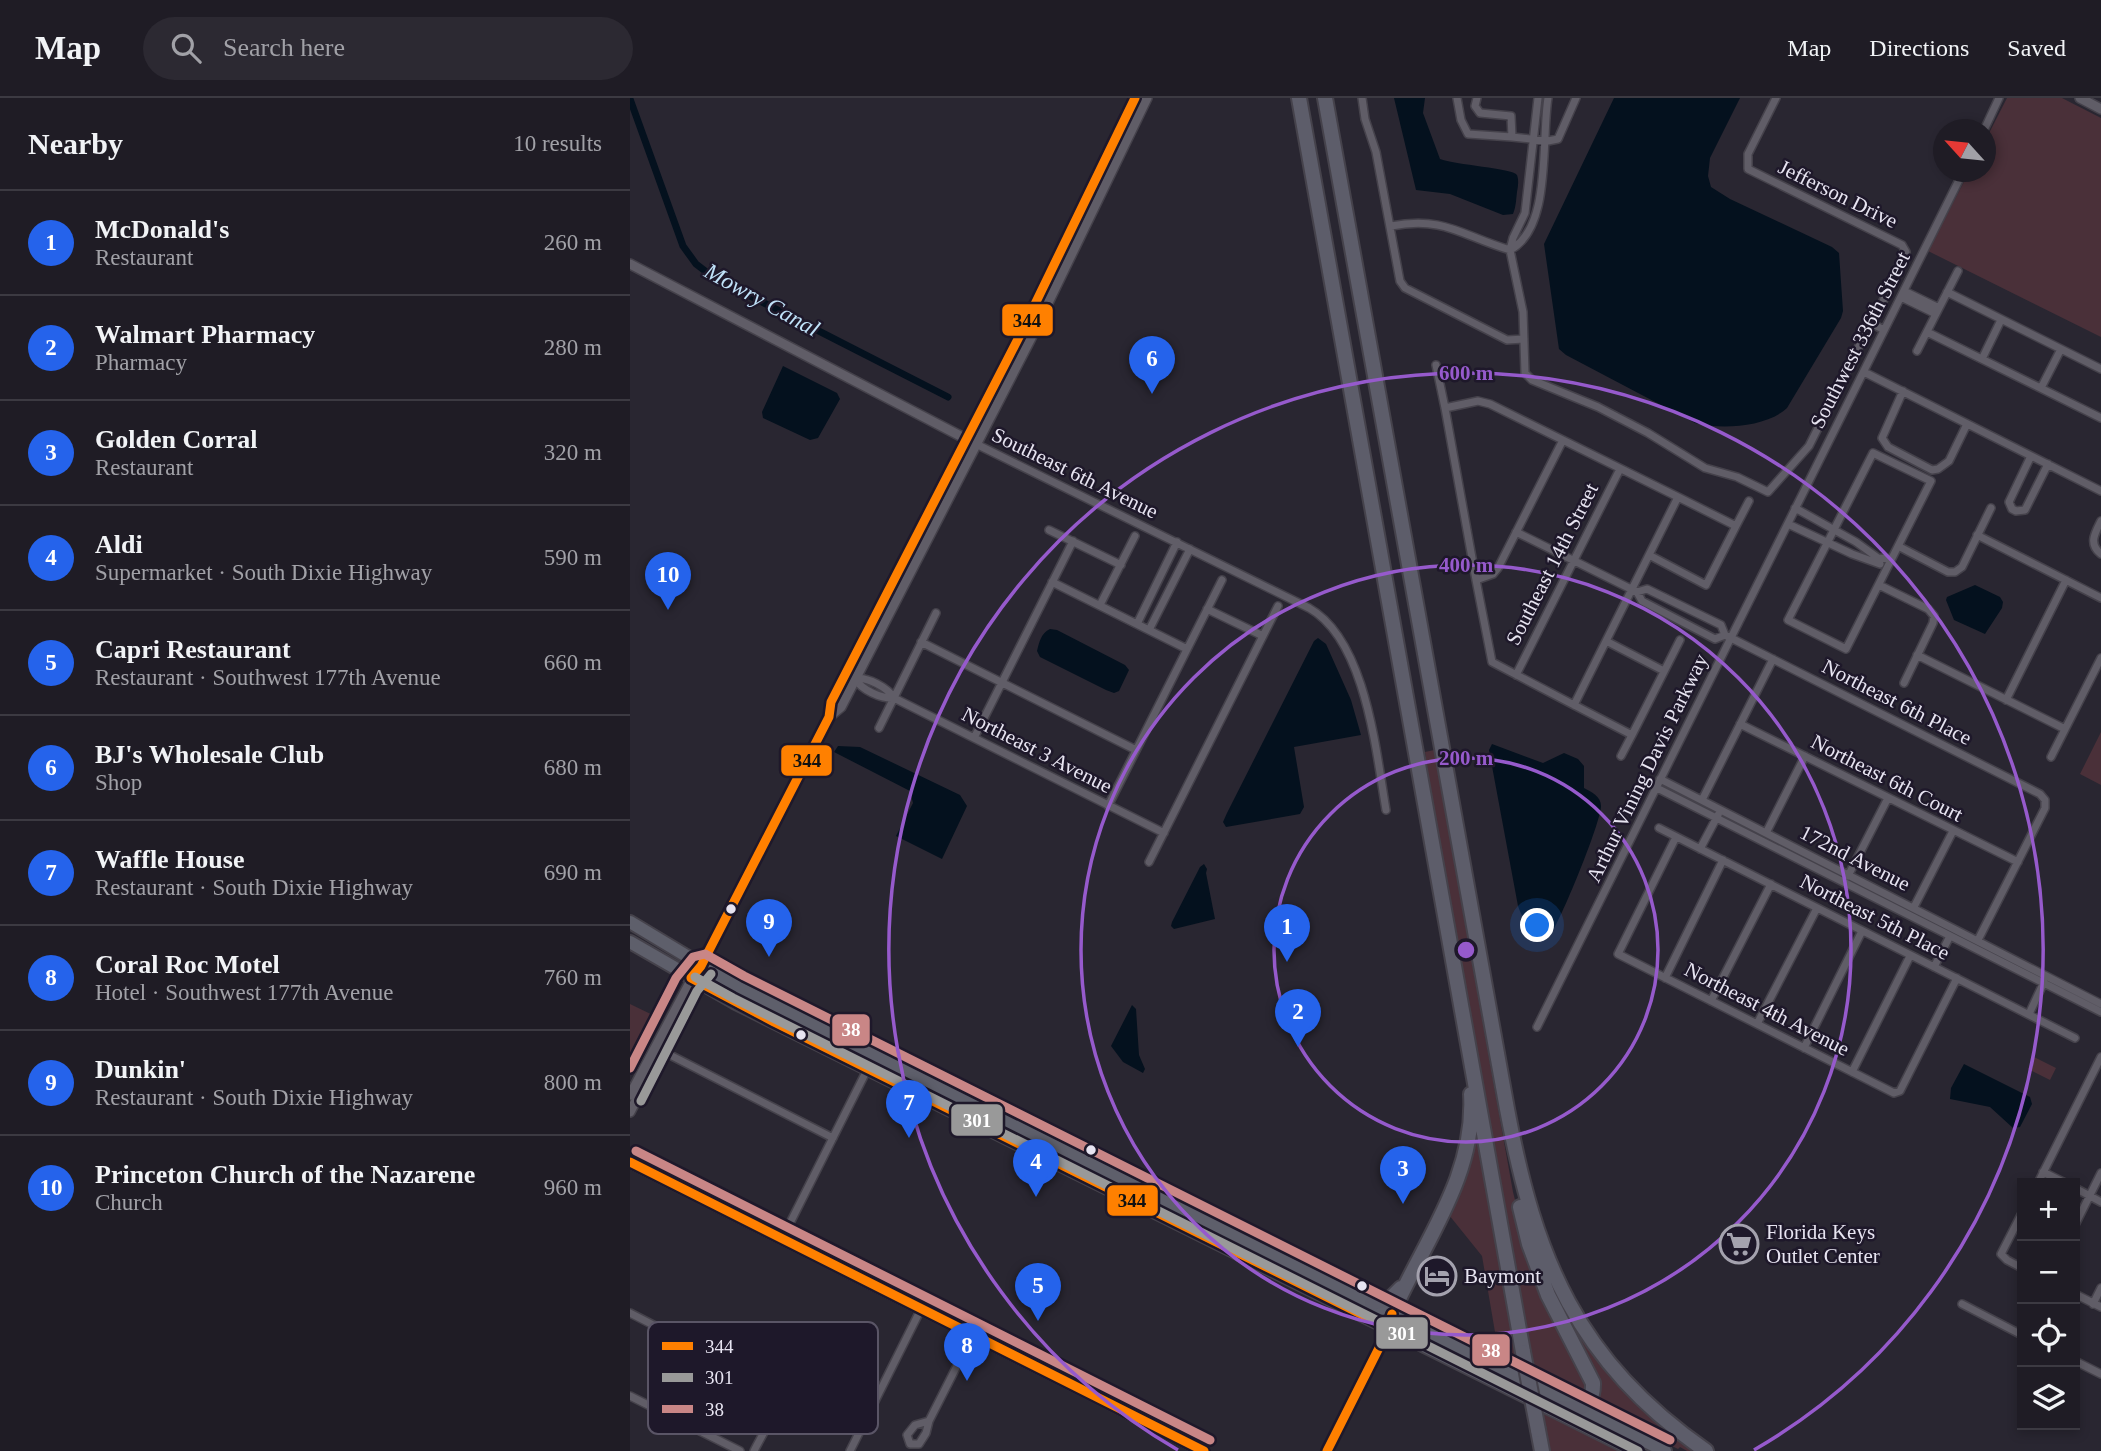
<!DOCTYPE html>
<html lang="en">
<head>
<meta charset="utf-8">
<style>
	body { margin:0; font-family:"Times New Roman",serif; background:#2c2932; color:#f1f3f6 }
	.controls { position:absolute; right:21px; bottom:21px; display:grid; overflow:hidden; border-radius:0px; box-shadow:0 4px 10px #0003 }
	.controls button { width:63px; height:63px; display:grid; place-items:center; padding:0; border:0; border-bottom:2px solid #3c3a42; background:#1f1c25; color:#f1f3f6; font:35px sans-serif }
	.compass { position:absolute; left:1303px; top:21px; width:63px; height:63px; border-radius:50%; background:#1f1c25; box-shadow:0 4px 10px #0003; rotate:297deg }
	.you { position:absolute; left:908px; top:828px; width:24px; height:24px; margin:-18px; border:5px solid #fff; border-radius:50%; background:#1a73e8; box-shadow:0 0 0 10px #1a73e833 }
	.badge { display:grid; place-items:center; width:46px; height:46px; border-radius:50%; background:#2563eb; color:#fff; font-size:23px; font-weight:700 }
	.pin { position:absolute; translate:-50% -58px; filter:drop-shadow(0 2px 4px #0008) }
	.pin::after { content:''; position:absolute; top:37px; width:24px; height:21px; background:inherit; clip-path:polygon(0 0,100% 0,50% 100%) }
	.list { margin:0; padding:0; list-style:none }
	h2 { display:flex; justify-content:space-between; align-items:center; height:91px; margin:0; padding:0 28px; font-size:30px }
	h2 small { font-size:23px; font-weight:400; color:#a1a1a7 }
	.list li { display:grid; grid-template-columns:46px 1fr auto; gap:21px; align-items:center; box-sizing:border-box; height:105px; padding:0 28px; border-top:2px solid #3c3a42 }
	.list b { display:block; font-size:26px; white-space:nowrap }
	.list p { margin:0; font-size:23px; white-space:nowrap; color:#a1a1a7 }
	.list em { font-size:23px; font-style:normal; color:#a1a1a7 }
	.icon { flex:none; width:38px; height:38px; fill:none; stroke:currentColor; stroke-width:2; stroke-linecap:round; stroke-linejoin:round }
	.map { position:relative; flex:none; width:1471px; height:1353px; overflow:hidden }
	header { display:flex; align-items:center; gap:42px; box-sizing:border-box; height:98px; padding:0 35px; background:#1f1c25; border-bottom:2px solid #3c3a42 }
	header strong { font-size:33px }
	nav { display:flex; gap:38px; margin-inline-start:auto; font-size:24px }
	.search { width:490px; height:63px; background:#2c2932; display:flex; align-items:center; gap:18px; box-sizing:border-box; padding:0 24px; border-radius:38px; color:#a1a1a7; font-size:26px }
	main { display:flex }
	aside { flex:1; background:#1f1c25 }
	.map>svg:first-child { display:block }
	.green { fill:#4a3039 }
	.water { fill:#04111e }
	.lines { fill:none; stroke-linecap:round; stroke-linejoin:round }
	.canal { stroke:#04111e; stroke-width:7 }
	.minor-casing { stroke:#45424b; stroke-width:10 }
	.tertiary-casing { stroke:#45424b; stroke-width:12 }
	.secondary-casing { stroke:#45424b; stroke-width:14 }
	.trunk-casing { stroke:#45424b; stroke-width:16 }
	.motorway-casing { stroke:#45424b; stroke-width:18 }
	.minor { stroke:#605d67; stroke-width:7 }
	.tertiary { stroke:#605d67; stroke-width:9 }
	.secondary { stroke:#65646e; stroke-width:10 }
	.trunk { stroke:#5e5f6b; stroke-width:12 }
	.motorway { stroke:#5d5d6a; stroke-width:14 }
	.motorway-bridge-casing { stroke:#45424b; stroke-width:18; stroke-linecap:butt }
	.motorway-bridge { stroke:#5d5d6a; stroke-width:14 }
	.bus-1-casing { stroke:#1e182a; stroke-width:14 }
	.bus-2-casing { stroke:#1e182a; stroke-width:14 }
	.bus-3-casing { stroke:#1e182a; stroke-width:14 }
	.bus-1 { stroke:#ff8000; stroke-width:9 }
	.bus-2 { stroke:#999; stroke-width:9 }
	.bus-3 { stroke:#c98686; stroke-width:9 }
	.ring { fill:none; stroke:#965acc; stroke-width:3.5 }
	.bus-dot { fill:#e7e4f1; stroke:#1e182a; stroke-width:2.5 }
	.labels { text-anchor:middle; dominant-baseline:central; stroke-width:5; stroke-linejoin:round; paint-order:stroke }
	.street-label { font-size:21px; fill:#e7e4f1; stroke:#1e182a }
	.poi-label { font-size:21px; fill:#e7e4f1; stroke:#1e182a; text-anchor:start }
	.water-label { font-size:23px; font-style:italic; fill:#bfe1f8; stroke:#1e182a }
	.key { fill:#1e182a; stroke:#5a5566; stroke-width:2 }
	.key-label { font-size:19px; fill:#e7e4f1 }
	.centre { fill:#965acc; stroke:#1e182a; stroke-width:3.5 }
	.ring-label { font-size:21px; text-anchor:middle; font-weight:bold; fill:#965acc; stroke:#1e182a; stroke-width:5; stroke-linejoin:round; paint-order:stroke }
	.line-badge { stroke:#1e182a; stroke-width:2.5 }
	.badge-label { font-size:19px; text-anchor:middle; font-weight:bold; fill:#fff }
	.pale-badge-label { font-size:19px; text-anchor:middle; font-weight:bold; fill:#111 }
</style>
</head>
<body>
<header>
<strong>Map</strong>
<div class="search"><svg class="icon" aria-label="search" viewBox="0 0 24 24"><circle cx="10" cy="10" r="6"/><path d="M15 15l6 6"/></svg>Search here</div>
<nav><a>Map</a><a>Directions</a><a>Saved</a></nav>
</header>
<main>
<aside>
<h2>Nearby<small>10 results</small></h2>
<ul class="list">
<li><span class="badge">1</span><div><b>McDonald's</b><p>Restaurant</p></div><em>260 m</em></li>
<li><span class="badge">2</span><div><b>Walmart Pharmacy</b><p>Pharmacy</p></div><em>280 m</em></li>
<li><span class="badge">3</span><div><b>Golden Corral</b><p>Restaurant</p></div><em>320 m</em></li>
<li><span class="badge">4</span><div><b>Aldi</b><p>Supermarket · South Dixie Highway</p></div><em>590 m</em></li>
<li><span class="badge">5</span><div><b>Capri Restaurant</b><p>Restaurant · Southwest 177th Avenue</p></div><em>660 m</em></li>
<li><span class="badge">6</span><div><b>BJ's Wholesale Club</b><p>Shop</p></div><em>680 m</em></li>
<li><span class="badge">7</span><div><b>Waffle House</b><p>Restaurant · South Dixie Highway</p></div><em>690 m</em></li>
<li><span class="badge">8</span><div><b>Coral Roc Motel</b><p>Hotel · Southwest 177th Avenue</p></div><em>760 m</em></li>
<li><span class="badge">9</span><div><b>Dunkin'</b><p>Restaurant · South Dixie Highway</p></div><em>800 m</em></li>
<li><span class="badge">10</span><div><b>Princeton Church of the Nazarene</b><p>Church</p></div><em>960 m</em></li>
</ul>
</aside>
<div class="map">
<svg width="1471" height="1353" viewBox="0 0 1471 1353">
	<rect width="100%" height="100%" fill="#292631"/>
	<!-- green -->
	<path class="green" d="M 509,0 L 513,0 L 401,232 L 399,231 Z
		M 1377,0 L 1432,0 L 1471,20 L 1471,239 L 1298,153 L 1339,74 L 1356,74 L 1356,41 Z
		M 1471,634 L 1471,687 L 1450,676 Z
		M 804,652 L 883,1094 L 889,1118 L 960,1282 L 953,1304 L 903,1280 L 804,716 L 795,654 Z
		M 0,906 L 31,921 L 3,975 L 0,973 Z
		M 1404,959 L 1426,970 L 1420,982 L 1398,971 Z
		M 845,1035 L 891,1274 L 858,1258 L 865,1234 L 852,1158 L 819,1117 L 833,1084 Z
		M 904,1142 L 932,1205 L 1066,1353 L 1057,1353 L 1050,1349 L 1048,1351 L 959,1307 L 962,1304 Z
		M 909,1312 L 993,1353 L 917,1353 Z"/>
	<!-- water -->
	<path class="water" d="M 764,0 L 795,0 L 793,15 L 810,61 C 824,67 883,70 887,77 C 889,82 888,89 887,94 C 886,102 886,109 883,116 L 873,117 L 820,96 L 786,92 Z
		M 984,0 L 1110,0 L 1080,60 L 1078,78 L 1081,89 L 1100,101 L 1202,149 L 1209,155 L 1213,213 L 1211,220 L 1157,310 C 1137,329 1091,332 1065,325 L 936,257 L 929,251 L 914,146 Z
		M 153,268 L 207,295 L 210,301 L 188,340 L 180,342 L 133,320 L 132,314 Z
		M 1345,487 L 1370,499 L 1373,504 L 1372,510 L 1355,536 L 1324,522 L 1316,502 L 1317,499 Z
		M 420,531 L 427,532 L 495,567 L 499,572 L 489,593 L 484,595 L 476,592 L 410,559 L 407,553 C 409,545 411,535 420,531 Z
		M 688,540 L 696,546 L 721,602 L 731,637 L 664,649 L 674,709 L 670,716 L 596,729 L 593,724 L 597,715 L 684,543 Z
		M 862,646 L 913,665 L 934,655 L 948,661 L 954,668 L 954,690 C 961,694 971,698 971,708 C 971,724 930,825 919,839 C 903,836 893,823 888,808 L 859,652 Z
		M 208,648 L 230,649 L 330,697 L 337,708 L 312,761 L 266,738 L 283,705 L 280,693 L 204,654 Z
		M 574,766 L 577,771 L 576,775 L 585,821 L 544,831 L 541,828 L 542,824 L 570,769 Z
		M 502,907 L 506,911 L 509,957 L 515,971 L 513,975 L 493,964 L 481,948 Z
		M 1334,966 L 1400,999 L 1402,1006 L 1390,1029 L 1383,1030 L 1360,1009 L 1320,1001 L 1321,990 Z"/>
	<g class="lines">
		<!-- canal -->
		<path class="canal" d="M 0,1 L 53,148 L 66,166 L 83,179 L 318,299"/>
		<defs>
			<path id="minor" d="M 732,0 L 735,21 L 746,54 L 770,183 L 775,190 L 877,242 L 894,241
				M 827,0 L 831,22 L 838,36 L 882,39 L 881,18 L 850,15 L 845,8 L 847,0
				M 908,0 L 895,115 L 883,140 L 880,152 L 893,214 L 895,275 L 902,282 L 968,309 L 1018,335 L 1075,370 L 1107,379 L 1138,394 L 1179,348 L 1230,246 L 1231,234 L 1252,205 L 1276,154 L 1272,147 L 1118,71 L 1118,56 L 1146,0
				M 1354,32 L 1369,0
				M 882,39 L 918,43 L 928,41 L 946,0
				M 761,128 C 815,118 832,138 880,152 C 922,130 911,42 918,0
				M 1274,193 L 1309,210
				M 1317,194 L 1471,271
				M 1271,199 L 1306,216
				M 1237,223 L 1254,232
				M 1297,234 L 1471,320
				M 1287,253 L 1328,173
				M 1352,261 L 1371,222
				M 806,267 L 815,310 L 848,303 L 860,306 L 1048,399 L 944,607 L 862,564 L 846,482
				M 1234,274 L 1471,393
				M 1411,290 L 1431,251
				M 1273,293 L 1252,340 L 1258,349 L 1302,372 L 1308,371 L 1319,363 L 1337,326
				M 815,310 L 846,482 L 863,476 L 868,470 L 933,342
				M 346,346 L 679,510 C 736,542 746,654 756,712
				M 1243,355 L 1301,383 L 1216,551 L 1158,522 Z
				M 1401,358 L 1379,404 L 1382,411 L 1386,413 L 1395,412 L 1418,366
				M 1165,410 L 1226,444 L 1248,460 L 1261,461
				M 1471,423 C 1465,435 1458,446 1471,456
				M 1158,426 L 1222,456 L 1250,466
				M 1106,428 L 1119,403
				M 419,432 L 491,467
				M 886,434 L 1007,494 L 1012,503 L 1085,541 L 1095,537 L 1101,540 L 1410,696 L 1415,702 L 1415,710 L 1348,842
				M 1347,437 L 1471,500
				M 1268,448 L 1318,474 L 1325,474 L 1332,469 L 1361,410
				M 1019,457 L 1076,487 L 1106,428 L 1048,399
				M 422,484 L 557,551
				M 1249,487 L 1298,511 L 1304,518 L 1303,525 L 1274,585
				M 1007,494 L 1017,491 L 1091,527 L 1095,537
				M 470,507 L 505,438
				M 577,511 L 633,538
				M 507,526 L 547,444
				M 519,532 L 560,451
				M 976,543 L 1034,573
				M 291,544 L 506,652
				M 1287,557 L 1435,631
				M 886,577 L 990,371
				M 225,581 C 237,578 258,590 264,600 L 534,735
				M 225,581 C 232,592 251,601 264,600
				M 1376,602 L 1436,482
				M 944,607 L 1002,637 L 1050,542
				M 1110,626 L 1388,764
				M 249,630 L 306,515
				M 344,640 L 443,443
				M 991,658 L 1002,637
				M 1421,659 L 1471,560
				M 1030,681 L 1471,906
				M 1027,690 L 1471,914
				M 1072,702 L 1143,561
				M 478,708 L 592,482
				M 1029,730 L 1445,940
				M 1136,735 L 1175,658
				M 1046,739 L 988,856 L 1264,995 L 1270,993 L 1327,880
				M 1070,751 L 1088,717
				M 519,764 L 648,508
				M 1218,778 L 1258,700
				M 1284,809 L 1323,733
				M 1304,869 L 1320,838
				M 1035,880 L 1093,762
				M 1081,903 L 1141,786
				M 1399,916 L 1414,884
				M 1127,926 L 1187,810
				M 907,929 L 1333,74
				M 34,949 L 40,957 L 203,1040
				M 1174,950 L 1232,833
				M 1222,974 L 1280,858
				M 1413,1074 L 1435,1085
				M 1408,1085 L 1471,959
				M 1445,1090 L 1471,1104
				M 1392,1115 L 1371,1156 L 1377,1162 L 1392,1170
				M 1445,1127 L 1471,1075
				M 152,1141 L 238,970
				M 1445,1196 L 1471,1209
				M 1332,1206 L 1392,1237
				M 1463,1206 L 1471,1190
				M 0,1215 L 148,1291 C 153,1305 131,1338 124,1353
				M 334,1254 L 349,1241
				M 1445,1263 L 1471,1276
				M 0,1298 L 110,1353
				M 299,1323 L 296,1335 L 289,1346 L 280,1346 L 277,1337 L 285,1327 L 299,1323 L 334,1254 L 332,1248 L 336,1234
				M 220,1353 L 291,1211"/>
			<path id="tertiary" d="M 1450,0 L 1471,11
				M 0,166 L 342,344
				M 199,619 L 211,609 L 400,242 L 517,0
				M 0,997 L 65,875
				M 0,1014 L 67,884 L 71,868 L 199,619 L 201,604 L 389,239 L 505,0
				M 697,1353 L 753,1242 L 758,1226"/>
			<path id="secondary" d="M 0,1064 L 574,1353"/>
			<path id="trunk" d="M 0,824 L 108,889 L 1035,1353
				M 0,844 L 106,905 L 1005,1353"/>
			<path id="motorway" d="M 669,0 L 893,1254
				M 695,0 L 877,1011 C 905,1161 947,1263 1076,1353
				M 890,1109 L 899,1146 L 918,1197 L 963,1285 C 964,1318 935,1312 913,1307
				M 742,1205 L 761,1200 L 771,1190
				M 762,1216 C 794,1143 846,1078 841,996
				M 908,1332 L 912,1353"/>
		</defs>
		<!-- minor casing -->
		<use href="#minor" class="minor-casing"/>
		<!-- tertiary casing -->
		<use href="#tertiary" class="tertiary-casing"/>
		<!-- secondary casing -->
		<use href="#secondary" class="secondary-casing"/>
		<!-- trunk casing -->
		<use href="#trunk" class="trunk-casing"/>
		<!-- motorway casing -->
		<use href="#motorway" class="motorway-casing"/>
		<!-- minor -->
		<use href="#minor" class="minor"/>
		<!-- tertiary -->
		<use href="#tertiary" class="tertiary"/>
		<!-- secondary -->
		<use href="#secondary" class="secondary"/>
		<!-- trunk -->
		<use href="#trunk" class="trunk"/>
		<!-- motorway -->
		<use href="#motorway" class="motorway"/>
		<defs>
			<path id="motorway-bridge" d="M 893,1254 L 908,1332"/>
		</defs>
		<!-- motorway-bridge casing -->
		<use href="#motorway-bridge" class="motorway-bridge-casing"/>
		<!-- motorway-bridge -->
		<use href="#motorway-bridge" class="motorway-bridge"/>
		<defs>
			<path id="bus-1" d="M 61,880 L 71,868 L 199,619 L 201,604 L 389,239 L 505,0
				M 61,880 L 144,924 L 757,1229
				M 0,1064 L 574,1353
				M 697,1353 L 753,1242 L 762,1216"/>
			<path id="bus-2" d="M 65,879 L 103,900 L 1008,1353
				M 11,1003 L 67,893 L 81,876"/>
			<path id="bus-3" d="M 0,970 L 46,880 L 63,859 L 75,856 L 114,878 L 1040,1342
				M 6,1053 L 580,1342"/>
		</defs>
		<!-- bus-1 casing -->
		<use href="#bus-1" class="bus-1-casing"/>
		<!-- bus-2 casing -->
		<use href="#bus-2" class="bus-2-casing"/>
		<!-- bus-3 casing -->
		<use href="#bus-3" class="bus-3-casing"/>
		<!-- bus-1 -->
		<use href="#bus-1" class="bus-1"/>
		<!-- bus-2 -->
		<use href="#bus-2" class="bus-2"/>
		<!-- bus-3 -->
		<use href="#bus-3" class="bus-3"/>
	</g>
	<!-- distance rings -->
	<g class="ring">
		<circle cx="836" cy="852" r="192"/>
		<circle cx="836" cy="852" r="385"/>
		<path d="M548 1352A577 577 0 1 1 1124 1352"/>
	</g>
	<!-- icons -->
	<defs>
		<symbol id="supermarket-ring" viewBox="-11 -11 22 22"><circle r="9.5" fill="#1e182a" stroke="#a4a2ae" stroke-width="1.5"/><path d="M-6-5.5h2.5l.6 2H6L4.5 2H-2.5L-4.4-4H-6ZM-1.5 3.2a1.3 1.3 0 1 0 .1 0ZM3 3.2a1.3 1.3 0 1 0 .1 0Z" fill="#a4a2ae"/></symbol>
		<symbol id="hotel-ring" viewBox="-11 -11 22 22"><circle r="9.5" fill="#1e182a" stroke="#a4a2ae" stroke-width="1.5"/><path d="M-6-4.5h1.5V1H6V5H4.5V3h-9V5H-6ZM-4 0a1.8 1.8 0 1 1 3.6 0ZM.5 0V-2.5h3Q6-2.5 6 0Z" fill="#a4a2ae"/></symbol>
	</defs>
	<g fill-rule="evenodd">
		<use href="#supermarket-ring" x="1087" y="1124" width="44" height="44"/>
		<use href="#hotel-ring" x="785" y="1156" width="44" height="44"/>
	</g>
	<!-- markers -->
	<g class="bus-dot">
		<circle cx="101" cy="811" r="6"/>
		<circle cx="171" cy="937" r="6"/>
		<circle cx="461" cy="1052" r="6"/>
		<circle cx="732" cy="1188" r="6"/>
	</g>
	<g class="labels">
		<!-- street labels -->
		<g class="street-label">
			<text transform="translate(1208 96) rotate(26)">Jefferson Drive</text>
			<text transform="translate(1230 242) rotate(-63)">Southwest 336th Street</text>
			<text transform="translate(445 375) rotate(26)">Southeast 6th Avenue</text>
			<text transform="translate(922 466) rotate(-63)">Southeast 14th Street</text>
			<text transform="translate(1267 604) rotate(27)">Northeast 6th Place</text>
			<text transform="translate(407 652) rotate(27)">Northeast 3 Avenue</text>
			<text transform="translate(1017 670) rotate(-64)">Arthur Vining Davis Parkway</text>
			<text transform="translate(1257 680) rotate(27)">Northeast 6th Court</text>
			<text transform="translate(1225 760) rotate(27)">172nd Avenue</text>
			<text transform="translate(1245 819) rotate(27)">Northeast 5th Place</text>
			<text transform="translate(1137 911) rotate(27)">Northeast 4th Avenue</text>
		</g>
		<!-- poi labels -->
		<g class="poi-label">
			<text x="1136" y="1134">Florida Keys<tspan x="1136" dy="24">Outlet Center</tspan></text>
			<text x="834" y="1178">Baymont</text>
		</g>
		<!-- water labels -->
		<g class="water-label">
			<text transform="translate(132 202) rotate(29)">Mowry Canal</text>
		</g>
	</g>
	<!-- legend -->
	<rect x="18" y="1224" width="230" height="112" rx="10" class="key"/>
	<rect x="32" y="1244" width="31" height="8" fill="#ff8000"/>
	<rect x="32" y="1275" width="31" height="9" fill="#999"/>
	<rect x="32" y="1307" width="31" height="8" fill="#c98686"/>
	<g class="key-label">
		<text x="75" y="1255">344</text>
		<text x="75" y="1286">301</text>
		<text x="75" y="1318">38</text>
	</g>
	<circle cx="836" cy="852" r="10" class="centre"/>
	<g class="ring-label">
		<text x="836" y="282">600 m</text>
		<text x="836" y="474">400 m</text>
		<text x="836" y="667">200 m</text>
	</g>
	<g class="line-badge">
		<rect x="371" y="205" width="53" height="34" rx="7" fill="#ff8000"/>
		<rect x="150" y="646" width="53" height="33" rx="7" fill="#ff8000"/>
		<rect x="201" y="915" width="40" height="34" rx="7" fill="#c98686"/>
		<rect x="320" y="1005" width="54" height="34" rx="7" fill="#999"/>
		<rect x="476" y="1086" width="53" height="33" rx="7" fill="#ff8000"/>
		<rect x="745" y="1218" width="54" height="34" rx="7" fill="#999"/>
		<rect x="841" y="1235" width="40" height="34" rx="7" fill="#c98686"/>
	</g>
	<g class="badge-label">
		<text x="221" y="938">38</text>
		<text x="347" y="1029">301</text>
		<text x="772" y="1242">301</text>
		<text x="861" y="1259">38</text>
	</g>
	<g class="pale-badge-label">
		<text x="397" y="229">344</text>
		<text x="177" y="669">344</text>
		<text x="502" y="1109">344</text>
	</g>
</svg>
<div class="controls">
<button>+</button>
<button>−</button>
<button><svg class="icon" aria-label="locate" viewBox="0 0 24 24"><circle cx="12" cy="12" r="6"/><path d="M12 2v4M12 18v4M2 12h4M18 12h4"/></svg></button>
<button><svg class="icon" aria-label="layers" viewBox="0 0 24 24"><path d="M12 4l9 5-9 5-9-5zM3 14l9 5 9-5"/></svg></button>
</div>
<svg class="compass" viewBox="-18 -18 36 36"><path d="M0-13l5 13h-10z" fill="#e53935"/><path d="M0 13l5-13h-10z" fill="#a1a1a7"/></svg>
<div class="you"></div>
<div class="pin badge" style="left:657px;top:864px">1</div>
<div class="pin badge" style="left:668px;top:949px">2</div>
<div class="pin badge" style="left:773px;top:1106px">3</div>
<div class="pin badge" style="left:406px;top:1099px">4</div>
<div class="pin badge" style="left:408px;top:1223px">5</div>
<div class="pin badge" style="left:522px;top:296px">6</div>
<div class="pin badge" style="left:279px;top:1040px">7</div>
<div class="pin badge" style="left:337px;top:1283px">8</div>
<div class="pin badge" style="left:139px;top:859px">9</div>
<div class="pin badge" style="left:38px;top:512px">10</div>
</div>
</main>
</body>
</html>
